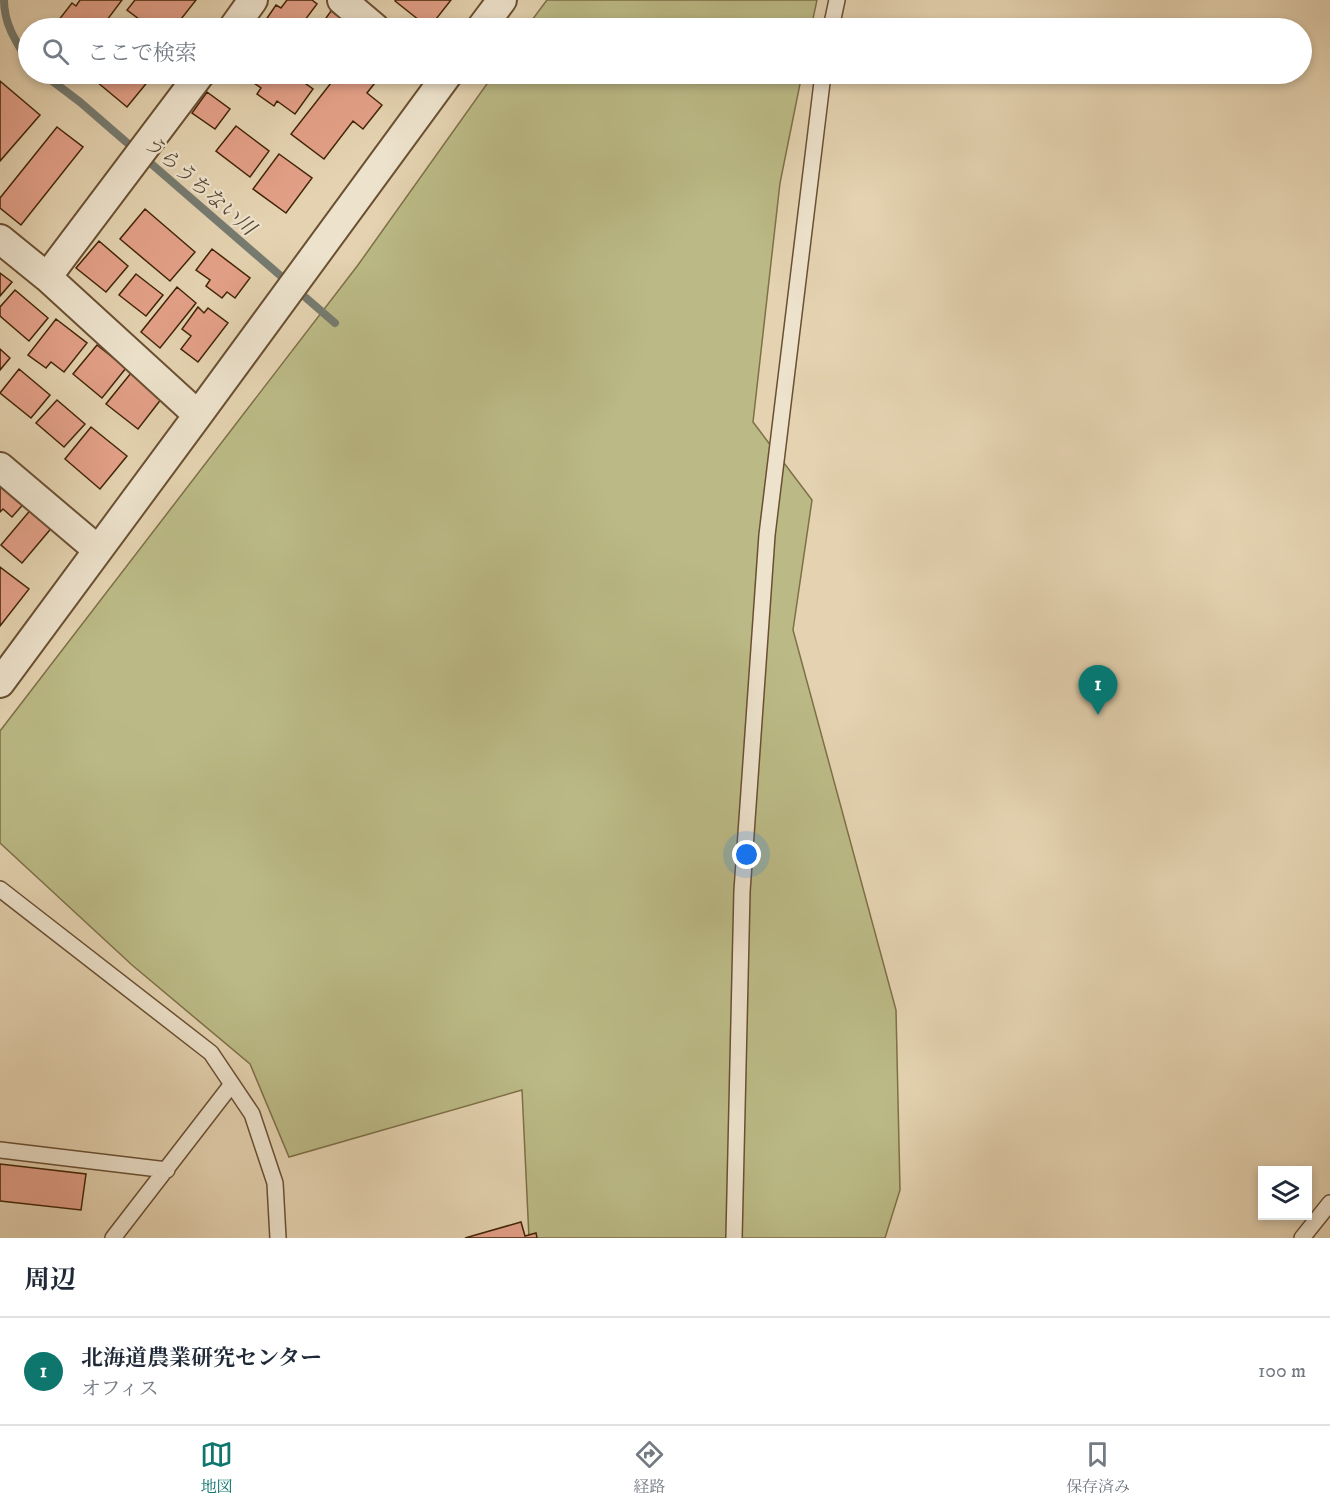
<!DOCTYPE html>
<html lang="ja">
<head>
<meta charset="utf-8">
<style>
	body { margin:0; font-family:"IM FELL DW Pica","Noto Serif JP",serif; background:#f2f2f3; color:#1f2937 }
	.controls { position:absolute; right:18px; bottom:18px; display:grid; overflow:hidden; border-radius:0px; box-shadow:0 3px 9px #0003 }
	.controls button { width:54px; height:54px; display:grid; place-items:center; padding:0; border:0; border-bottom:2px solid #e0e1e3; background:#fff; color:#1f2937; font:30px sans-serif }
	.you { position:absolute; left:747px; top:855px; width:21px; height:21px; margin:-15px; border:4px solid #fff; border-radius:50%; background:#1a73e8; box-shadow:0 0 0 9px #1a73e833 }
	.badge { display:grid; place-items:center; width:39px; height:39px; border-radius:50%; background:#0f766e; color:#fff; font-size:20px; font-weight:700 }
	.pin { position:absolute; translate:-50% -50px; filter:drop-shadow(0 2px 3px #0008) }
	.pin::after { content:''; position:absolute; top:32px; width:21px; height:18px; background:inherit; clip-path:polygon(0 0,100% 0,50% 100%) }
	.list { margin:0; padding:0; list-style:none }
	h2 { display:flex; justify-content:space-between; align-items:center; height:78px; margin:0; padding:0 24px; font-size:26px }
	h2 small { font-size:20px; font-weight:400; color:#747a83 }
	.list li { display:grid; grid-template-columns:39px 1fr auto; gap:18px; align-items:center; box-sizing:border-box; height:108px; padding:0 24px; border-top:2px solid #e0e1e3 }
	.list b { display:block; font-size:22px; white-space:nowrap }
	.list p { margin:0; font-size:20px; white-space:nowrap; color:#747a83 }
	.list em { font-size:20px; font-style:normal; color:#747a83 }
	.icon { flex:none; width:33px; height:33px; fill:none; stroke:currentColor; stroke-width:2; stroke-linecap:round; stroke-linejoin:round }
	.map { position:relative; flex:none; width:1330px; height:1238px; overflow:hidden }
	.search { position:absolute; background:#fff; box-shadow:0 3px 9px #0003; left:18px; right:18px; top:18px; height:66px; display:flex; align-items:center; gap:15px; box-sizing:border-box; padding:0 21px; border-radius:33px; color:#747a83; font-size:22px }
	.sheet { height:186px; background:#fff }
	nav { display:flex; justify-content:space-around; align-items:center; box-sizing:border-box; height:84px; border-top:2px solid #e0e1e3; background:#fff; font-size:16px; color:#747a83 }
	nav a { display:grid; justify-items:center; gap:3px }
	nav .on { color:#0f766e }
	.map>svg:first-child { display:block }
	.green { fill:#bbba86; stroke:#7e7047; stroke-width:1.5 }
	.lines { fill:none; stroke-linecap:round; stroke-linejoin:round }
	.stream { stroke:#767b70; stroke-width:8 }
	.building { fill:#e3a088; stroke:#422508; stroke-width:1.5 }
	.lane-casing { stroke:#6a5032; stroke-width:18 }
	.street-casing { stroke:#6a5032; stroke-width:32 }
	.lane { stroke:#ede2cc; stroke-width:15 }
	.street { stroke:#ede2cc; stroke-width:28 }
	.labels { text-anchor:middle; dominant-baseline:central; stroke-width:4.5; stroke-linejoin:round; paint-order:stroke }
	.water-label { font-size:20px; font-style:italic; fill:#584933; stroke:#ede2cc }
</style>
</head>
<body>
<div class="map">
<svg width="1330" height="1238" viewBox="0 0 1330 1238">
	<rect width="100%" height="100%" fill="#e4d2b0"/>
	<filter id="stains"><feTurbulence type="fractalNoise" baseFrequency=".00333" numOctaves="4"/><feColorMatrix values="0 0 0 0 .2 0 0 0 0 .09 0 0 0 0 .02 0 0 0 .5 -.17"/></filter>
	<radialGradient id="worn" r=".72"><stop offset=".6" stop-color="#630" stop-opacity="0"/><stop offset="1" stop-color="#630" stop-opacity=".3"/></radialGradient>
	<!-- green -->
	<path class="green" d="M 547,0 L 817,0 L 811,28 L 526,28 Z
		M 494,74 L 802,74 L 780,183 L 753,422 L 812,500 L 793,630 L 896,1010 L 900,1190 L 885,1238 L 529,1238 L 522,1090 L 289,1157 L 250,1064 L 132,965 L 0,843 L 0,731 L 358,265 Z"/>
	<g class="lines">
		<!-- stream -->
		<path class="stream" d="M 4,0 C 4,24 16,42 28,61
			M 43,74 L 80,102 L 335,323"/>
	</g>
	<!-- building -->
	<path class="building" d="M 80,0 L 122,0 L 101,28 L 60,28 L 63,24 L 58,21 L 72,3 L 76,6 Z
		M 135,0 L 196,0 L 174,28 L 151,28 L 127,10 Z
		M 287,0 L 312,0 L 317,4 L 299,28 L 263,28 L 261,27 L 276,5 L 281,8 Z
		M 396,0 L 451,0 L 429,28 L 395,1 Z
		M 331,11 L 355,28 L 319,28 Z
		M 104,74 L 154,74 L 127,107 L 97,82 Z
		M 246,74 L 292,74 L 313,89 L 295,114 L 277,101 L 274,106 L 257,94 L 261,88 L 244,76 Z
		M 338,74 L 382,74 L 367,93 L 382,105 L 363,129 L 353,121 L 324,159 L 291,134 Z
		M 0,81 L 40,115 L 0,161 Z
		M 207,92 L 230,109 L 215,129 L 192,113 Z
		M 236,126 L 269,151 L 250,177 L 216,151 Z
		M 57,127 L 83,147 L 21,225 L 0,208 L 0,198 Z
		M 279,154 L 312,178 L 286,213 L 253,189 Z
		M 145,209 L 195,252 L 170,281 L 120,239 Z
		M 99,241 L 128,266 L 106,292 L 76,268 Z
		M 212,249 L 250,278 L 235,298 L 227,292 L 222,298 L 206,286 L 210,280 L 196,270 Z
		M 0,273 L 12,282 L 0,296 Z
		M 136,274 L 163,295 L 146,316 L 119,295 Z
		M 177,287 L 196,303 L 160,348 L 141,332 Z
		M 15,290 L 48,318 L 29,341 L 0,316 L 0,307 Z
		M 198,307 L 204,313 L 208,308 L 228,323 L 198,362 L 181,349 L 191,336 L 182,329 Z
		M 56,319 L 87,343 L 64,372 L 51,362 L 46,368 L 28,355 Z
		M 97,345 L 126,368 L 102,398 L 73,374 Z
		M 0,349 L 10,358 L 0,370 Z
		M 19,369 L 50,395 L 31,418 L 0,393 Z
		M 131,373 L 162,398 L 138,429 L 106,404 Z
		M 57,400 L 85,424 L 64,447 L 36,423 Z
		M 91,427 L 127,456 L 100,489 L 65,459 Z
		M 0,481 L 27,500 L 12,517 L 3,509 L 0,512 Z
		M 33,507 L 54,525 L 22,563 L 1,545 Z
		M 0,567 L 29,589 L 0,626 Z
		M 0,1164 L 86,1174 L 81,1210 L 0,1201 Z
		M 521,1222 L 525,1236 L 536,1233 L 537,1238 L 465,1238 Z"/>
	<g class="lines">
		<defs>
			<path id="lane" d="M 831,28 L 837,0
				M 0,889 L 211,1053 L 252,1114 L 275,1183 L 278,1238
				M 0,1150 L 167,1170
				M 113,1238 L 232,1084
				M 734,1238 L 742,891 L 767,535 L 823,74
				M 1302,1238 L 1330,1203"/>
			<path id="street" d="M 342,0 L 375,28
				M 233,28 L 253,0
				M 481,28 L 502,0
				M 0,239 L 47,277 L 198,415
				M 47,277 L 200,74
				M 0,467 L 98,550
				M 0,683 L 198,415 L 448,74"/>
		</defs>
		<!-- lane casing -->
		<use href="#lane" class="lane-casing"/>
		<!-- street casing -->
		<use href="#street" class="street-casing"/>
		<!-- lane -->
		<use href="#lane" class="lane"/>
		<!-- street -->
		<use href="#street" class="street"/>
	</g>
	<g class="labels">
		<!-- water labels -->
		<g class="water-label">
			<text transform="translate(199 186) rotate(41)">うらうちない川</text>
		</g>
	</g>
	<rect width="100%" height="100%" filter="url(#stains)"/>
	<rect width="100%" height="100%" fill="url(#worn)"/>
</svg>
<div class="controls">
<button><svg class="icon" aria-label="layers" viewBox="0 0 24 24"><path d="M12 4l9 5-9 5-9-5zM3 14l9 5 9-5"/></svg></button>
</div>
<div class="you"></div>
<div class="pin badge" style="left:1098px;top:715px">1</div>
<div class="search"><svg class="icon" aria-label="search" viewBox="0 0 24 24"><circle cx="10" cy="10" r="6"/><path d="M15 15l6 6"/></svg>ここで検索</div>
</div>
<section class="sheet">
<h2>周辺<small></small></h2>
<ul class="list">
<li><span class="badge">1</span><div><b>北海道農業研究センター</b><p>オフィス</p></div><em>100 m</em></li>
</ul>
</section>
<nav>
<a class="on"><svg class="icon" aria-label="map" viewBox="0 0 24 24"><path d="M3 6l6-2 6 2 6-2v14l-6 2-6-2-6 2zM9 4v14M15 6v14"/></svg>地図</a>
<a><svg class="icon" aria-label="directions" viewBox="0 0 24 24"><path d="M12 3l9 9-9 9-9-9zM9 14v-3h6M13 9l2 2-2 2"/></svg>経路</a>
<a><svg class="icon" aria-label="saved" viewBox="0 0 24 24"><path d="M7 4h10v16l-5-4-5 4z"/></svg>保存済み</a>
</nav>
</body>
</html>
